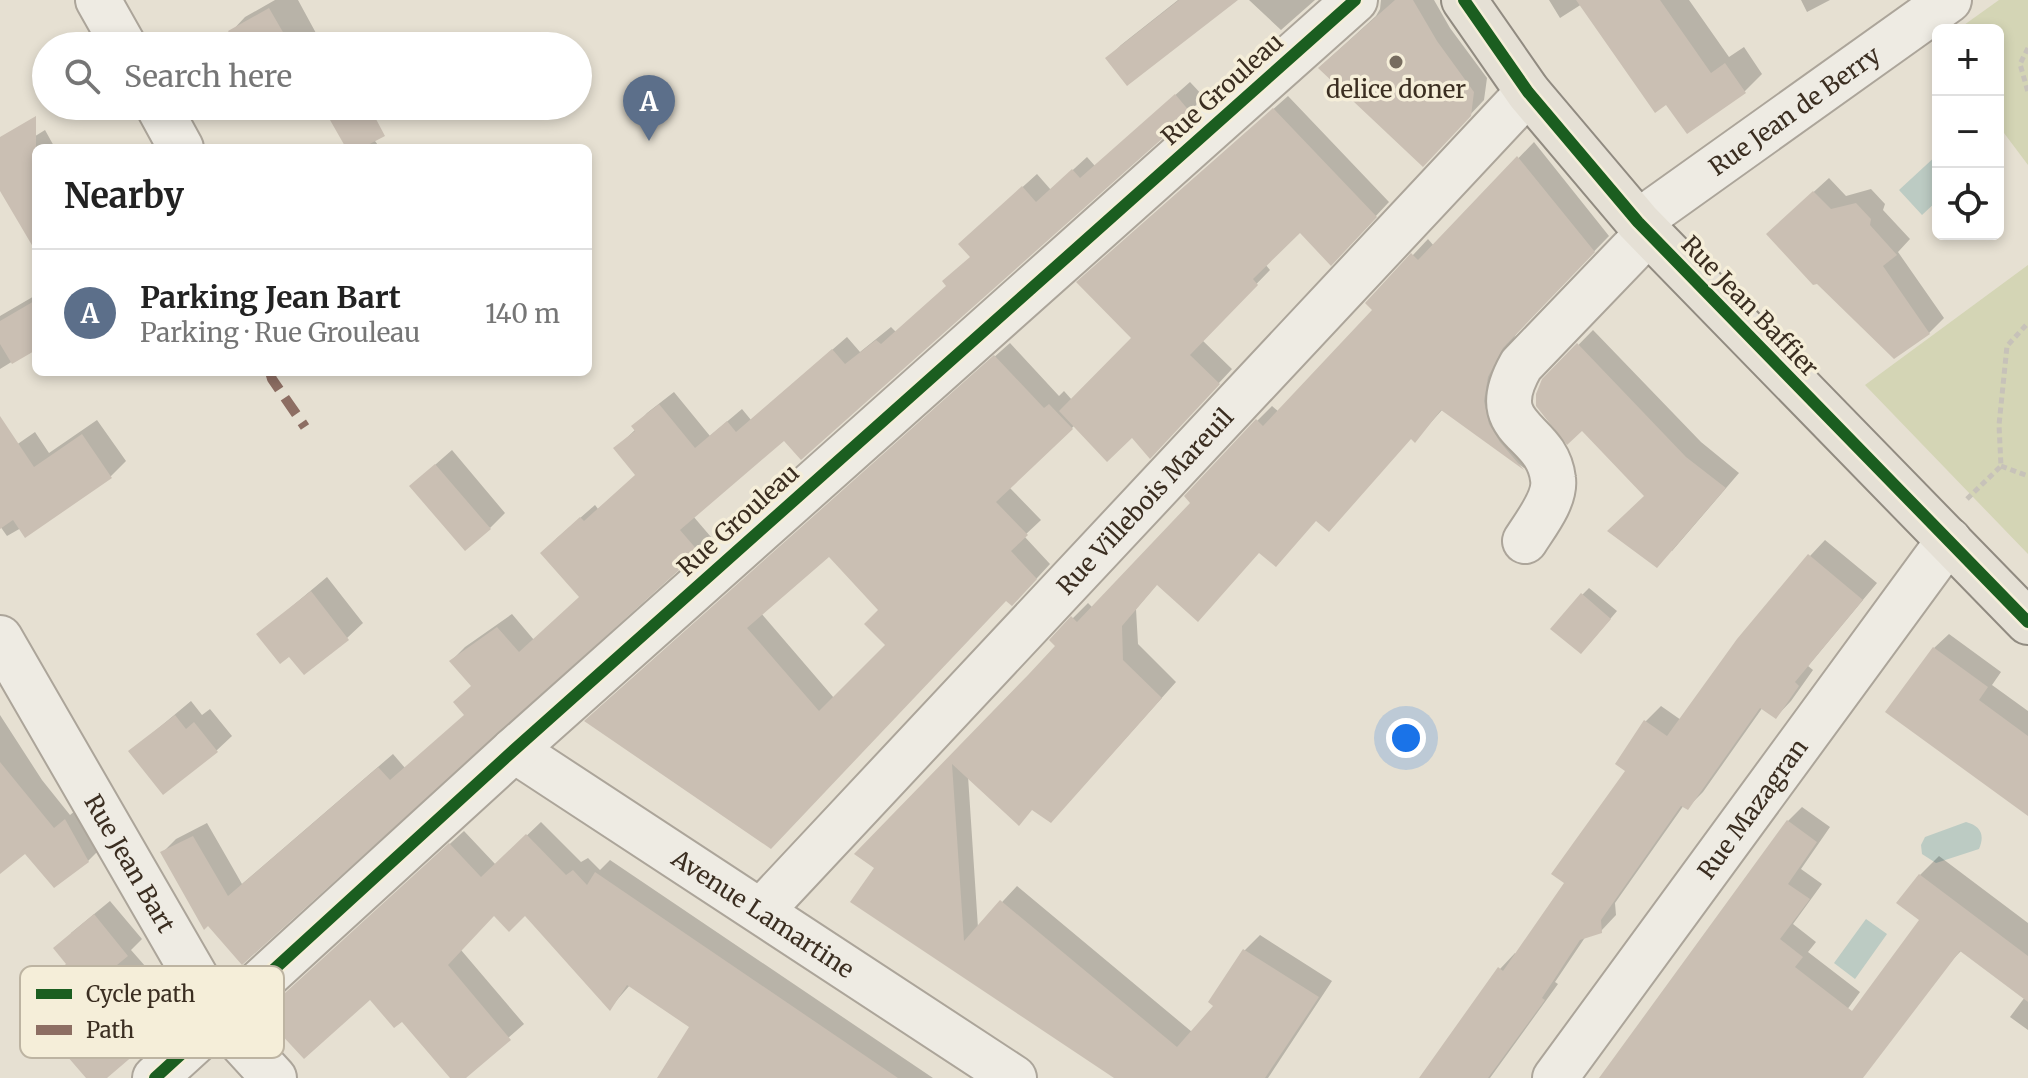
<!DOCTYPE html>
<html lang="en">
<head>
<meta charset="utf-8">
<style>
	body { margin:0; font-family:Merriweather,serif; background:#f6f6f6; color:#222 }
	.controls { position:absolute; right:24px; top:24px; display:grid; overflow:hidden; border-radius:12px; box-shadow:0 4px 12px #0003 }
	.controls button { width:72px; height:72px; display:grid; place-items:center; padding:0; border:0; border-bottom:2px solid #e0e0e0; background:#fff; color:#222; font:40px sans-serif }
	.you { position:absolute; left:1406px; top:738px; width:28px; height:28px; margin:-20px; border:6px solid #fff; border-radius:50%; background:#1a73e8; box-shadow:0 0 0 12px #1a73e833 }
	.badge { display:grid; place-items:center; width:52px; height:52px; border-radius:50%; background:#776c5f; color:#fff; font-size:26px; font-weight:700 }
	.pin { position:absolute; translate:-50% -66px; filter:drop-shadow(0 2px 4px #0008) }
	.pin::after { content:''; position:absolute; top:42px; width:28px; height:24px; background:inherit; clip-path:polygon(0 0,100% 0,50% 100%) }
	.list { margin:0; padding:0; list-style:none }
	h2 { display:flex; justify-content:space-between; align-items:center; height:104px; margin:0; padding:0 32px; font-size:34px }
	h2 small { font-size:26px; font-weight:400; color:#767676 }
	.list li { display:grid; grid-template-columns:52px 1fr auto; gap:24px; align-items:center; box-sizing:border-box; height:128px; padding:0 32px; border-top:2px solid #e0e0e0 }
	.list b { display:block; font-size:30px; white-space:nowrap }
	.list p { margin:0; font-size:26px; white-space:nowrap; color:#767676 }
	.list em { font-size:26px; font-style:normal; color:#767676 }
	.icon { flex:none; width:44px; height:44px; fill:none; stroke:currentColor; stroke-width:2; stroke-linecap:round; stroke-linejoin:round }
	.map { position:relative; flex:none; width:2028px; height:1078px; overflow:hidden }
	.search { position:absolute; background:#fff; box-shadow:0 4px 12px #0003; left:32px; top:32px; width:560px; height:88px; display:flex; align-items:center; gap:20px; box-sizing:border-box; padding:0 28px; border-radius:44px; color:#767676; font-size:30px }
	.panel { position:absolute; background:#fff; box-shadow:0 4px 12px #0003; left:32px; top:144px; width:560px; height:232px; border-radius:12px }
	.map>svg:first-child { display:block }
	.green { fill:#d4d5b5 }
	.water { fill:#bccbc3 }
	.shadow { fill:#0003; fill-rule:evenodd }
	.building { fill:#cabfb3; fill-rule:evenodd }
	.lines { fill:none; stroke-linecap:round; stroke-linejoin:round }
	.minor-casing { stroke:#aca59a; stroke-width:48 }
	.major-casing { stroke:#918b81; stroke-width:48 }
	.path { stroke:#c7c2b9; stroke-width:5; stroke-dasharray:6 4; stroke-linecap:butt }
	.minor { stroke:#eeebe3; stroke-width:44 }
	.major { stroke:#e5e0d5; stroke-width:44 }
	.quiet { stroke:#8d6e63; stroke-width:10; stroke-dasharray:20 10; stroke-linecap:butt }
	.cycleway-casing { stroke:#f5eed9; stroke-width:17 }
	.cycleway { stroke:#1b5e20; stroke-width:12 }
	.poi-dot { fill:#776c5f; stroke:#f5eed9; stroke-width:3 }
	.labels { text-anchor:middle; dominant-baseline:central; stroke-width:7; stroke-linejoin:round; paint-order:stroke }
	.street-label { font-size:24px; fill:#3b2e21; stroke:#f5eed9 }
	.poi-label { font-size:24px; fill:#3b2e21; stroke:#f5eed9 }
	.key { fill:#f5eed9; stroke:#bdb4a2; stroke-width:2 }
	.key-label { font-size:22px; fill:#3b2e21 }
</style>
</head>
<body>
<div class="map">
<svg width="2028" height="1078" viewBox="0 0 2028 1078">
	<rect width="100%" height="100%" fill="#e6e0d2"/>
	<!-- green -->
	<path class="green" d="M 1999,0 L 2028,0 L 2028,165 L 1998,125 L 1998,30 L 1957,30 Z
		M 2028,265 L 2028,554 L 1865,385 Z"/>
	<!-- water -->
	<path class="water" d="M 1938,154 L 1938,200 L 1922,215 L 1899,190 Z
		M 1966,822 C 1981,826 1985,835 1979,849 L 1936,863 L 1922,854 L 1921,845 L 1925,837 Z
		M 1866,919 L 1887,934 L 1855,979 L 1834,963 Z"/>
	<!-- shadow -->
	<path class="shadow" d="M 275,0 L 298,0 L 323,46 L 239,46 L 231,32 L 245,17 Z
		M 1178,0 L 1233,0 L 1108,58 L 1121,45 Z
		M 1249,0 L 1315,0 L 1281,30 Z
		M 1381,0 L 1434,0 L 1450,28 L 1487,78 L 1484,100 L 1436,151 L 1320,67 L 1376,16 L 1380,9 Z
		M 1549,0 L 1689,0 L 1729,57 L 1744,47 L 1762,74 L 1745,91 L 1687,132 L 1667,102 L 1582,4 L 1560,18 Z
		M 1801,0 L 1830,0 L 1807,12 Z
		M 1190,82 L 1204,97 L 1190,111 L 801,458 L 784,438 L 693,516 L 711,537 L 697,550 L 242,962 L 162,853 L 176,839 L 207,823 L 242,884 L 393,754 L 405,768 L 466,715 L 473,686 L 451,661 L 465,647 L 512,614 L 534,640 L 581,597 L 556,539 L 595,505 L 598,509 L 637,475 L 616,448 L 636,429 L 634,427 L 647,413 L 674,392 L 710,436 L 742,409 L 751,420 L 847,337 L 860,352 L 891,327 L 896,332 L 948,285 L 972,256 L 975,230 L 1037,174 L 1051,190 L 1087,157 L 1095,166 Z
		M 1288,96 L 1389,202 L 1344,250 L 1300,230 L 1265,264 L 1270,270 L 1202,340 L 1232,369 L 1164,442 L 1075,425 L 1009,487 L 1041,520 L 1024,536 L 1050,564 L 1026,590 L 1006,599 L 785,832 L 600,707 L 1010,343 L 1059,396 L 1064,391 L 1072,400 L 1134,338 L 1093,268 ZM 829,554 L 881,610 L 888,645 L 834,698 L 761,613 Z
		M 45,130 L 55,148 L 36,148 L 36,247 L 0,187 L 0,158 Z
		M 370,134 L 380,148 L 346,148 Z
		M 1534,142 L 1609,236 L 1518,330 L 1503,360 L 1538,454 L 1524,468 L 1443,409 L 1415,440 L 1412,437 L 1317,519 L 1260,551 L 1158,583 L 1136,609 L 1138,644 L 1176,682 L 1066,805 L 1033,809 L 968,776 L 978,928 L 1017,886 L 1192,1032 L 1215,1006 L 1211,1001 L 1245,950 L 1260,935 L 1332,981 L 1268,1078 L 1116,1078 L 877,868 L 857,854 L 1058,646 L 1052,640 L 1073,618 L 1088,603 L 1093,608 L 1193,503 L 1257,421 L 1272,406 L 1279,412 L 1374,310 L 1368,303 L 1428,239 L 1434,246 Z
		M 1829,178 L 1846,196 L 1871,189 L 1885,204 L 1883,210 L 1910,239 L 1898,252 L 1944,318 L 1929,333 L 1894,357 L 1784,219 Z
		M 36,295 L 36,347 L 0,369 L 0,316 Z
		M 1593,330 L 1701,442 L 1739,473 L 1672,551 L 1647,495 L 1544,380 Z
		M 97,420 L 126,461 L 111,476 L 26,536 L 21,528 L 7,536 L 0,526 L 0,434 L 9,450 L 35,432 L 49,453 Z
		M 452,450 L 505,513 L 490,528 L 411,486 Z
		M 1825,540 L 1877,583 L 1808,666 L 1813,670 L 1791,701 L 1776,717 L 1763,707 L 1703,792 L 1688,807 L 1684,805 L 1615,903 L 1616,915 L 1601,931 L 1586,936 L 1555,982 L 1558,984 L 1490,1078 L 1422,1078 L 1500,969 L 1515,953 L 1517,955 L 1567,882 L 1627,771 L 1618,763 L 1646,721 L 1661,706 L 1681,720 L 1810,556 Z
		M 327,577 L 363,623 L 347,638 L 289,654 L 259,634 Z
		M 1589,588 L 1617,611 L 1588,645 L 1582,595 Z
		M 1949,634 L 2001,672 L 1992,685 L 2028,711 L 2028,813 L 1934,648 Z
		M 191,701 L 202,715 L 210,709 L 232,736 L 216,751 L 131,751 Z
		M 0,715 L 42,780 L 70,815 L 81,806 L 103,846 L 88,861 L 25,852 L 0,870 Z
		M 1802,807 L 1830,827 L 1801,869 L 1822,884 L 1793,924 L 1816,942 L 1808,952 L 1860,992 L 1797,1078 L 1601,1078 L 1788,821 Z
		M 541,822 L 581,862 L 588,858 L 600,870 L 610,860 L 933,1078 L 715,1078 L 692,1027 L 630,985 L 610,1008 L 525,913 L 495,913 L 461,950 L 524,1024 L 462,1078 L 453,1078 L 402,1019 L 370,997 L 291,989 L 464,831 L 496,865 Z
		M 1939,856 L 2028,923 L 2028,1030 L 2010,1017 L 2025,997 L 1962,950 L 1950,962 L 1922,920 L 1920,875 Z
		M 110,901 L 142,939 L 131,950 L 182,1008 L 104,1078 L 89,1078 L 68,964 L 71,933 Z"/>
	<!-- building -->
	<path class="building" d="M 1179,0 L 1238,0 L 1127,86 L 1105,58 Z
		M 1395,0 L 1413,0 L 1437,41 L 1474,92 L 1471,116 L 1423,167 L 1318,68 Z
		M 1576,0 L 1660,0 L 1711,73 L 1725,63 L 1746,93 L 1687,134 L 1666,105 L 1655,113 Z
		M 269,8 L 291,46 L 237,46 L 228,31 Z
		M 1175,94 L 1191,113 L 801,460 L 784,441 L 680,530 L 699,552 L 242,965 L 208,926 L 204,930 L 160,852 L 193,836 L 228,896 L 378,767 L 390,780 L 464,715 L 453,702 L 471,686 L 449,661 L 497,627 L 519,652 L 579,597 L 540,553 L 580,517 L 584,521 L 635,475 L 613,448 L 635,431 L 631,426 L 659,404 L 695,448 L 727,421 L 736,432 L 832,349 L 845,364 L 876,340 L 881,344 L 946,286 L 942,281 L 970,257 L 958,244 L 1022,186 L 1036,202 L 1072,169 L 1080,178 Z
		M 322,106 L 369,106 L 385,136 L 362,148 L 346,148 Z
		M 1273,108 L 1377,217 L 1331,266 L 1300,233 L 1253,279 L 1258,285 L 1190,355 L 1220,384 L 1150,459 L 1132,438 L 1107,462 L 1059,411 L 1131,338 L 1076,282 Z
		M 36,116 L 36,252 L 0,191 L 0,137 Z
		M 1517,156 L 1595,252 L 1503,348 L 1488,377 L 1484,401 L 1489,424 L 1500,442 L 1524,470 L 1441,410 L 1415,443 L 1411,439 L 1329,532 L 1316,521 L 1276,567 L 1259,553 L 1198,622 L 1157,585 L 1122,626 L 1123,660 L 1162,698 L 1051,823 L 1032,810 L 1019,826 L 952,764 L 964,941 L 1000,900 L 1177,1047 L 1213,1006 L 1208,1002 L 1243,949 L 1319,997 L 1265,1078 L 1114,1078 L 850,902 L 874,868 L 854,854 L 1028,675 L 1055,646 L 1049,640 L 1071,616 L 1077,622 L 1190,503 L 1184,496 L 1256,419 L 1263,426 L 1372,310 L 1365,303 L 1411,253 L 1418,260 Z
		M 1813,191 L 1831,209 L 1856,203 L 1871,219 L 1870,225 L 1897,255 L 1883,266 L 1930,334 L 1894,359 L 1817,284 L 1813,285 L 1766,234 Z
		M 36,300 L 36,350 L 12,364 L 0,344 L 0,321 Z
		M 1577,343 L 1686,457 L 1726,488 L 1657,568 L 1607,531 L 1644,496 L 1582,431 L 1567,445 L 1536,406 L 1536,394 L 1542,379 Z
		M 994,355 L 1044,408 L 1049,404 L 1073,429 L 996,502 L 1028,535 L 1011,551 L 1037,579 L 1012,606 L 1006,601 L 771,849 L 584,721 ZM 829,557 L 878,610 L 864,624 L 885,645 L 819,711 L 747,628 Z
		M 0,416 L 34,467 L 82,434 L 112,478 L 25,538 L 13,520 L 0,529 Z
		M 435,464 L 491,529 L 465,551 L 409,486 Z
		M 1808,554 L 1863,600 L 1795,682 L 1799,686 L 1776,719 L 1760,708 L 1688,810 L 1681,806 L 1601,920 L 1602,933 L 1580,940 L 1542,998 L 1545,1000 L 1488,1078 L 1419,1078 L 1498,967 L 1503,971 L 1564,883 L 1551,874 L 1625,771 L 1615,764 L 1644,720 L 1667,736 L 1737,639 Z
		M 311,591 L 349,640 L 304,675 L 289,657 L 280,664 L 256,634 Z
		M 1581,593 L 1611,619 L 1581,654 L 1550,629 Z
		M 1933,647 L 1988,687 L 1979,700 L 2028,736 L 2028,816 L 1885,712 Z
		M 175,715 L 186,729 L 194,722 L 218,752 L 163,795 L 128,751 Z
		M 0,762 L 54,828 L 65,819 L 89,862 L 54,888 L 25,854 L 0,874 Z
		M 1787,820 L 1817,842 L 1788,884 L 1810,899 L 1780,939 L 1803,957 L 1795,967 L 1852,1011 L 1919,920 L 1896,903 L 1919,874 L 2028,956 L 2028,1002 L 1960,951 L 1863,1078 L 1599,1078 Z
		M 526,834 L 566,875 L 573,870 L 587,885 L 595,872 L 898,1078 L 657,1078 L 689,1027 L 627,985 L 610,1011 L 525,916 L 509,932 L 494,916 L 448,965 L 511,1040 L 466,1078 L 450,1078 L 402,1022 L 394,1028 L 370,1000 L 304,1059 L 264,1016 L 276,1005 L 274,1003 L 449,843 L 481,877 Z
		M 94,914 L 128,956 L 117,965 L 169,1025 L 107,1078 L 86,1078 L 22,1004 L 66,964 L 53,948 Z"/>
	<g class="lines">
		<defs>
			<g id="minor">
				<path d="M 98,0 L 124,46"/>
				<path d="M 158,106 L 181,148"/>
				<path id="s1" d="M 1638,222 L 1949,0"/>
				<path d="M 1525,541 C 1535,525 1556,499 1553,479 C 1547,427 1483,432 1521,365 L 1648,233"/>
				<path id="s2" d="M 0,638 L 220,1019 L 274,1078"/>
				<path id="s3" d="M 514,750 L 1014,1078"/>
				<path id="s4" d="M 762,910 L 1528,92"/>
				<path d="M 155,1078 L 514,750 L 1355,0"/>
				<path id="s5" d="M 1555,1078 L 1949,540"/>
			</g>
			<path id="major" d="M 1464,0 L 1528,92 L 1638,222 L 2028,622"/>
		</defs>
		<!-- minor casing -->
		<use href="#minor" class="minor-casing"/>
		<!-- major casing -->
		<use href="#major" class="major-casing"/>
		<!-- path -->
		<path class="path" d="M 2028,48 L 2020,64 L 2028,92
			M 2001,466 L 2028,476
			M 1967,499 L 2001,466 L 1999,425 L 2007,346 L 2028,323"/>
		<!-- minor -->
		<use href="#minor" class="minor"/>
		<!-- major -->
		<use href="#major" class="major"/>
		<!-- quiet -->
		<path class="quiet" d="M 270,372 L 272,379 L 305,427"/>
		<defs>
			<path id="cycleway" d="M 1464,0 L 1528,92 L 1638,222 L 2028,622
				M 155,1078 L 514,750 L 1355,0"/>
		</defs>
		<!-- cycleway casing -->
		<use href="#cycleway" class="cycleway-casing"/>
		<!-- cycleway -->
		<use href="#cycleway" class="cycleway"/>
	</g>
	<!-- markers -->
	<circle class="poi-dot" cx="1396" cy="62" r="8"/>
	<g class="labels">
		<!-- street labels -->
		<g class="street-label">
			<text transform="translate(1222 89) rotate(-42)">Rue Grouleau</text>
			<text stroke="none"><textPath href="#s1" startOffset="192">Rue Jean de Berry</textPath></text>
			<text transform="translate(1750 306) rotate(46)">Rue Jean Baffier</text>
			<text stroke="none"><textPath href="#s4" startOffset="560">Rue Villebois Mareuil</textPath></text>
			<text transform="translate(738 520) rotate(-42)">Rue Grouleau</text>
			<text stroke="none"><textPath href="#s5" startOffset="334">Rue Mazagran</textPath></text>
			<text stroke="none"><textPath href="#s2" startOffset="260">Rue Jean Bart</textPath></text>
			<text stroke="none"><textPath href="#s3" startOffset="298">Avenue Lamartine</textPath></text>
		</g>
		<!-- poi labels -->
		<g class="poi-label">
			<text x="1396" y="89">delice doner</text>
		</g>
	</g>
	<!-- legend -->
	<rect x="20" y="966" width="264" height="92" rx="12" class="key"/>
	<rect x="36" y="989" width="36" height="10" fill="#1b5e20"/>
	<rect x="36" y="1025" width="36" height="10" fill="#8d6e63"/>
	<g class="key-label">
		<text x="86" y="1002">Cycle path</text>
		<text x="86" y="1038">Path</text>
	</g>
</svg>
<div class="controls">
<button>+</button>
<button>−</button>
<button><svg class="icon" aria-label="locate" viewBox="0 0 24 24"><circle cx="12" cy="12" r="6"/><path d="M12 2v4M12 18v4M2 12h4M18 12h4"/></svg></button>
</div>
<div class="you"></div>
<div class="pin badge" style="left:649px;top:141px;background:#5c6f8a">A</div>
<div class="search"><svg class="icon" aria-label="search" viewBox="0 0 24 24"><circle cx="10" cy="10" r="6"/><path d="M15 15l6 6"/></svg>Search here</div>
<section class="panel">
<h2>Nearby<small></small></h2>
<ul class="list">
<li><span class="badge" style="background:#5c6f8a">A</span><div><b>Parking Jean Bart</b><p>Parking · Rue Grouleau</p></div><em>140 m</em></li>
</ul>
</section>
</div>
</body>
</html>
